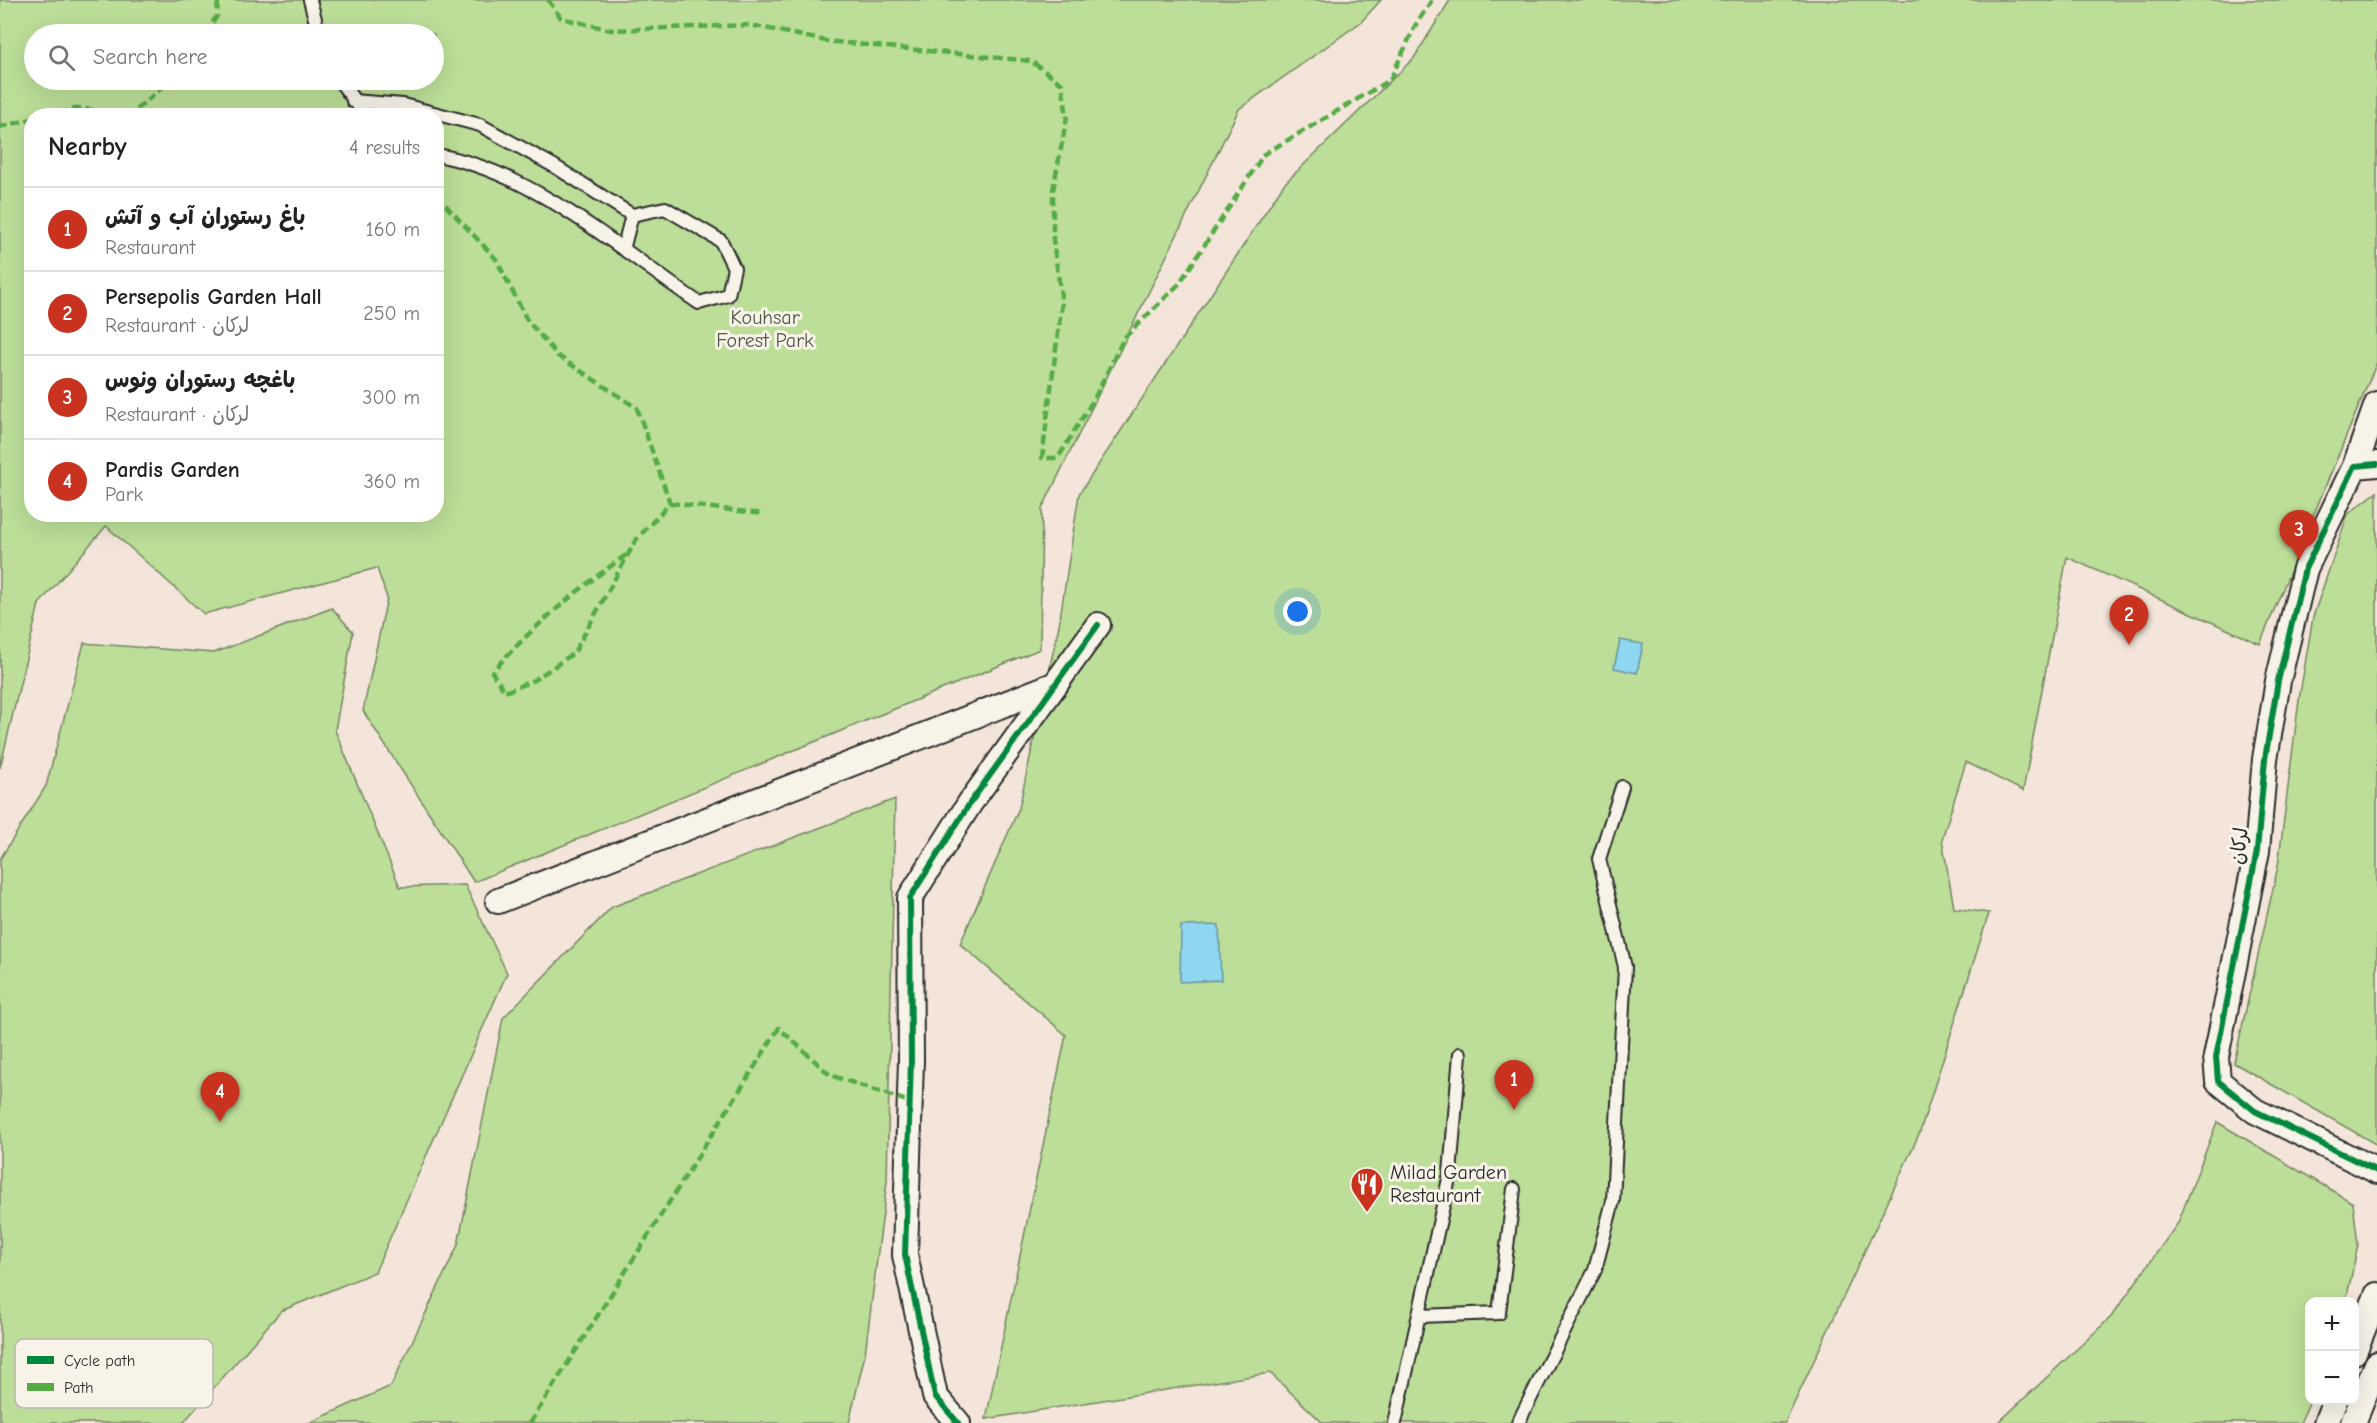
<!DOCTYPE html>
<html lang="en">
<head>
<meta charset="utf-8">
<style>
	body { margin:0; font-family:"Comic Neue","Playpen Sans Arabic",sans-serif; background:#f6f6f6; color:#222 }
	.controls { position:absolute; right:18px; bottom:18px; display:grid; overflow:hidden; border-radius:12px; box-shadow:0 6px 24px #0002 }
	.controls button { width:54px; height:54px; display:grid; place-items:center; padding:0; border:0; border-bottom:2px solid #e0e0e0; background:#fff; color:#222; font:30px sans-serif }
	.you { position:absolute; left:1298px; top:612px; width:21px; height:21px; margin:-15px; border:4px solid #fff; border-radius:50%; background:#1a73e8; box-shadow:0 0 0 9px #1a73e833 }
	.badge { display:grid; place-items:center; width:39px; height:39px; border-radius:50%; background:#c8321e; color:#fff; font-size:20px; font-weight:700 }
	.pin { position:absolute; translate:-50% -50px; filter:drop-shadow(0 2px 3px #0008) }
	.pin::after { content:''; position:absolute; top:32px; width:21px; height:18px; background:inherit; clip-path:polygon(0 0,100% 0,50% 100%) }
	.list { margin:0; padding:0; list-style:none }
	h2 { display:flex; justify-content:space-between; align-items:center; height:78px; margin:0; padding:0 24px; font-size:26px }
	h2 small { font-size:20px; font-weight:400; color:#767676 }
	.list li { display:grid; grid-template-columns:39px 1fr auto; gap:18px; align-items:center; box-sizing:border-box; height:84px; padding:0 24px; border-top:2px solid #e0e0e0 }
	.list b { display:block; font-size:22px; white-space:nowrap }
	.list p { margin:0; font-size:20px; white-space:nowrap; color:#767676 }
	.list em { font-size:20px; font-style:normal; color:#767676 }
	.icon { flex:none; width:33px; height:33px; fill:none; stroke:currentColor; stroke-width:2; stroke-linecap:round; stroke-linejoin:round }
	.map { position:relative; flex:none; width:2377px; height:1423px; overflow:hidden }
	.search { position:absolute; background:#fff; box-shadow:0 6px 24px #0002; left:24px; top:24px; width:420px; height:66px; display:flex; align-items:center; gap:15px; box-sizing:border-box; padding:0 21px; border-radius:33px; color:#767676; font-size:22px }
	.panel { position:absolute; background:#fff; box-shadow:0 6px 24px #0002; left:24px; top:108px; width:420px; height:414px; border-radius:24px }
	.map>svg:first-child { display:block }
	.green { fill:#bcde98; stroke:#748462; stroke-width:1.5; fill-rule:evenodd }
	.water { fill:#8fd7f0; stroke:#6792a1; stroke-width:1.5 }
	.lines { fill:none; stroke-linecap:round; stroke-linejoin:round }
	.service-casing { stroke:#2b2b2b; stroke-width:16 }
	.minor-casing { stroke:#2b2b2b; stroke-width:28 }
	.service { stroke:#f7f3e8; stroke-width:12 }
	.minor { stroke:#f7f3e8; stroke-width:24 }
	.quiet { stroke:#54ab44; stroke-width:4.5; stroke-dasharray:9 4.5; stroke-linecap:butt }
	.cycleway-casing { stroke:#f7f3e8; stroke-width:10 }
	.cycleway { stroke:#00873e; stroke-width:6 }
	.labels { text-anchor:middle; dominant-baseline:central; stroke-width:6; stroke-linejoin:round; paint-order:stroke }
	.park-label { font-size:20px; fill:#4f5846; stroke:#f7f3e8 }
	.street-label { font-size:20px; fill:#2b2b2b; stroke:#f7f3e8 }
	.poi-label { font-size:20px; fill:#2b2b2b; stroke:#f7f3e8; text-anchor:start }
	.key { fill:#f7f3e8; stroke:#bab7af; stroke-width:1.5 }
	.key-label { font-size:16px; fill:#2b2b2b }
</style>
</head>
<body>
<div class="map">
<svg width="2377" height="1423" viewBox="0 0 2377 1423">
	<rect width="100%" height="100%" fill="#f3e5d9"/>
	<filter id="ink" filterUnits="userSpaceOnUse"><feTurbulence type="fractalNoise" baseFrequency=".0167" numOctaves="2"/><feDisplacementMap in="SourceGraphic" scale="12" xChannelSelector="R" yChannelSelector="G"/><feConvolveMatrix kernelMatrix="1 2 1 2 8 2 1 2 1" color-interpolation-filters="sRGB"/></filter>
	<g filter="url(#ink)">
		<!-- green -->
		<path class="green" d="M 0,0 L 1381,0 L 1361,22 L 1239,109 L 1042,509 L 1040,649 L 474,882 L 363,711 L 387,598 L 377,568 L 204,614 L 106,526 L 39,604 L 0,768 ZM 34,34 L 434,34 L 434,80 L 34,80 ZM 32,116 L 436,116 L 436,514 L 32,514 Z
			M 1450,0 L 2377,0 L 2377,362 L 2260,644 L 2067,557 L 2023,791 L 1966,762 L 1942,839 L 1954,908 L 1989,913 L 1920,1132 L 1785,1423 L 1323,1423 L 1270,1373 L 986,1419 L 1066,1035 L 960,944 L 1019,808 L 1059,625 L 1079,494 L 1284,184 L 1414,58 Z
			M 2377,492 L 2377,1145 L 2234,1063 L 2278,866 L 2299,700 L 2313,617 L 2348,514 Z
			M 332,608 L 353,632 L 335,730 L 400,887 L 465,885 L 507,973 L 375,1272 L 281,1311 L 183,1423 L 0,1423 L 0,859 L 46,786 L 84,643 L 214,653 Z
			M 895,799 L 887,1181 L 865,1354 L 849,1423 L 309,1423 L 391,1386 L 458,1245 L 503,1018 L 612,907 Z
			M 2217,1122 L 2353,1203 L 2358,1245 L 2346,1301 L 2310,1302 L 2310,1401 L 2300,1423 L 1998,1423 L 2111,1317 L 2178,1223 Z"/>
		<!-- water -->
		<path class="water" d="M 1620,640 L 1643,644 L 1637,673 L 1614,668 Z
			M 1219,925 L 1221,980 L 1180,982 L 1181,926 Z"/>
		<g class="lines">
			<defs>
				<path id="service" d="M 310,0 L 319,34
					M 339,80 L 366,116
					M 353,101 L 403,105 L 480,125 L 554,166 L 632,215 L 665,208 L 721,241 L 734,268 L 728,295 L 699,303 C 620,250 533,171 436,155
					M 624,246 L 632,215
					M 1419,1316 L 1499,1313 L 1514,1189
					M 1395,1423 L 1450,1174 L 1460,1054
					M 1518,1423 L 1595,1270 L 1613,1201 L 1625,967 L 1599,859 L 1622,787"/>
				<path id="minor" d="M 2377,464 L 2355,466 L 2305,569 L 2278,681 L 2265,759 L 2257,851 L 2216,1057 L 2218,1081 L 2255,1111 L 2377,1171
					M 2355,466 L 2377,404
					M 498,901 L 1056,684
					M 2354,1352 L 2377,1295
					M 958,1423 L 935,1396 L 905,1255 L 911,1060 L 910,898 L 970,803 L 1098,625
					M 2326,1423 L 2335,1400
					M 2353,1423 L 2377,1364"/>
			</defs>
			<!-- service casing -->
			<use href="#service" class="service-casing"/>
			<!-- minor casing -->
			<use href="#minor" class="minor-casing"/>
			<!-- service -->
			<use href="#service" class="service"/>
			<!-- minor -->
			<use href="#minor" class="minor"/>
			<!-- quiet -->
			<path class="quiet" d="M 548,0 L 561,18 L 611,30 L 751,25 L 826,41 L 1031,61 L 1062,84 L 1067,117 L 1053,190 L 1053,240 L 1062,302 L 1042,458 L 1058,458 L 1095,397 L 1124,338 L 1179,284 L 1264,154 L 1390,80 L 1415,26 L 1432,0
				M 205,34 L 217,16 L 218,0
				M 46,116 L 79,108 L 130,115 L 171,80
				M 0,127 L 32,119
				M 436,195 L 496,259 L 527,320 L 558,356 L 637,408 L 670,503 L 636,540 L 574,653 L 534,680 L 505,692 L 492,672 C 533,626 579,588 629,553
				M 670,503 L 764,514
				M 530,1423 L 779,1028 L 830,1075 L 910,1102"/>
			<defs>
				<path id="cycleway" d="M 2377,464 L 2355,466 L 2305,569 L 2278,681 L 2265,759 L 2257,851 L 2216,1057 L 2218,1081 L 2255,1111 L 2377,1171
					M 958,1423 L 935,1396 L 905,1255 L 911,1060 L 910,898 L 970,803 L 1098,625"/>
			</defs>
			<!-- cycleway casing -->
			<use href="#cycleway" class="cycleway-casing"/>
			<!-- cycleway -->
			<use href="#cycleway" class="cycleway"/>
		</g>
	</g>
	<!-- icons -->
	<defs>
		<symbol id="restaurant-pin" viewBox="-11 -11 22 30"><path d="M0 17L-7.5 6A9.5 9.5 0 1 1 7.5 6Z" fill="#c8321e" stroke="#f7f3e8"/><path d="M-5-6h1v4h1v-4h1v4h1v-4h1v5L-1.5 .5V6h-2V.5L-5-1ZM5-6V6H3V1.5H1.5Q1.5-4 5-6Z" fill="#fff"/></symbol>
	</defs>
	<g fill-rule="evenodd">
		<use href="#restaurant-pin" x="1348" y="1165" width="38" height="52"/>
	</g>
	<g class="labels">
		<!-- park labels -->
		<g class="park-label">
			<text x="765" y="317">Kouhsar<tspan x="765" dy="23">Forest Park</tspan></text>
		</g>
		<!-- street labels -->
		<g class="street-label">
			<text transform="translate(2239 846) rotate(-82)">لرکان</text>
		</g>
		<!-- poi labels -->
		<g class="poi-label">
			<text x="1390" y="1172">Milad Garden<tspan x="1390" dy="23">Restaurant</tspan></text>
		</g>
	</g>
	<!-- legend -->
	<rect x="15" y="1339" width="198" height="69" rx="9" class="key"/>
	<rect x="27" y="1356" width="27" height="8" fill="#00873e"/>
	<rect x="27" y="1383" width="27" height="8" fill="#54ab44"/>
	<g class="key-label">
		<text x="64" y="1366">Cycle path</text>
		<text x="64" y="1393">Path</text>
	</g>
</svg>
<div class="controls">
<button>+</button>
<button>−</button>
</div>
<div class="you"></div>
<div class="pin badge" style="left:1514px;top:1110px">1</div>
<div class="pin badge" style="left:2129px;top:645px">2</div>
<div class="pin badge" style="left:2299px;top:560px">3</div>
<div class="pin badge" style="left:220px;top:1122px">4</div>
<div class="search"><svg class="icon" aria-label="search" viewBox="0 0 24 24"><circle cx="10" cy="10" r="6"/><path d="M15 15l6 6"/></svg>Search here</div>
<section class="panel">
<h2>Nearby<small>4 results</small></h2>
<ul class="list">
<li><span class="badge">1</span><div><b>باغ رستوران آب و آتش</b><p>Restaurant</p></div><em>160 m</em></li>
<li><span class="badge">2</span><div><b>Persepolis Garden Hall</b><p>Restaurant · لرکان</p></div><em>250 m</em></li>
<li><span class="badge">3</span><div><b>باغچه رستوران ونوس</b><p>Restaurant · لرکان</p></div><em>300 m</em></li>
<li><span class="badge">4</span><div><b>Pardis Garden</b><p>Park</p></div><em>360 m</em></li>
</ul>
</section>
</div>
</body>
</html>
